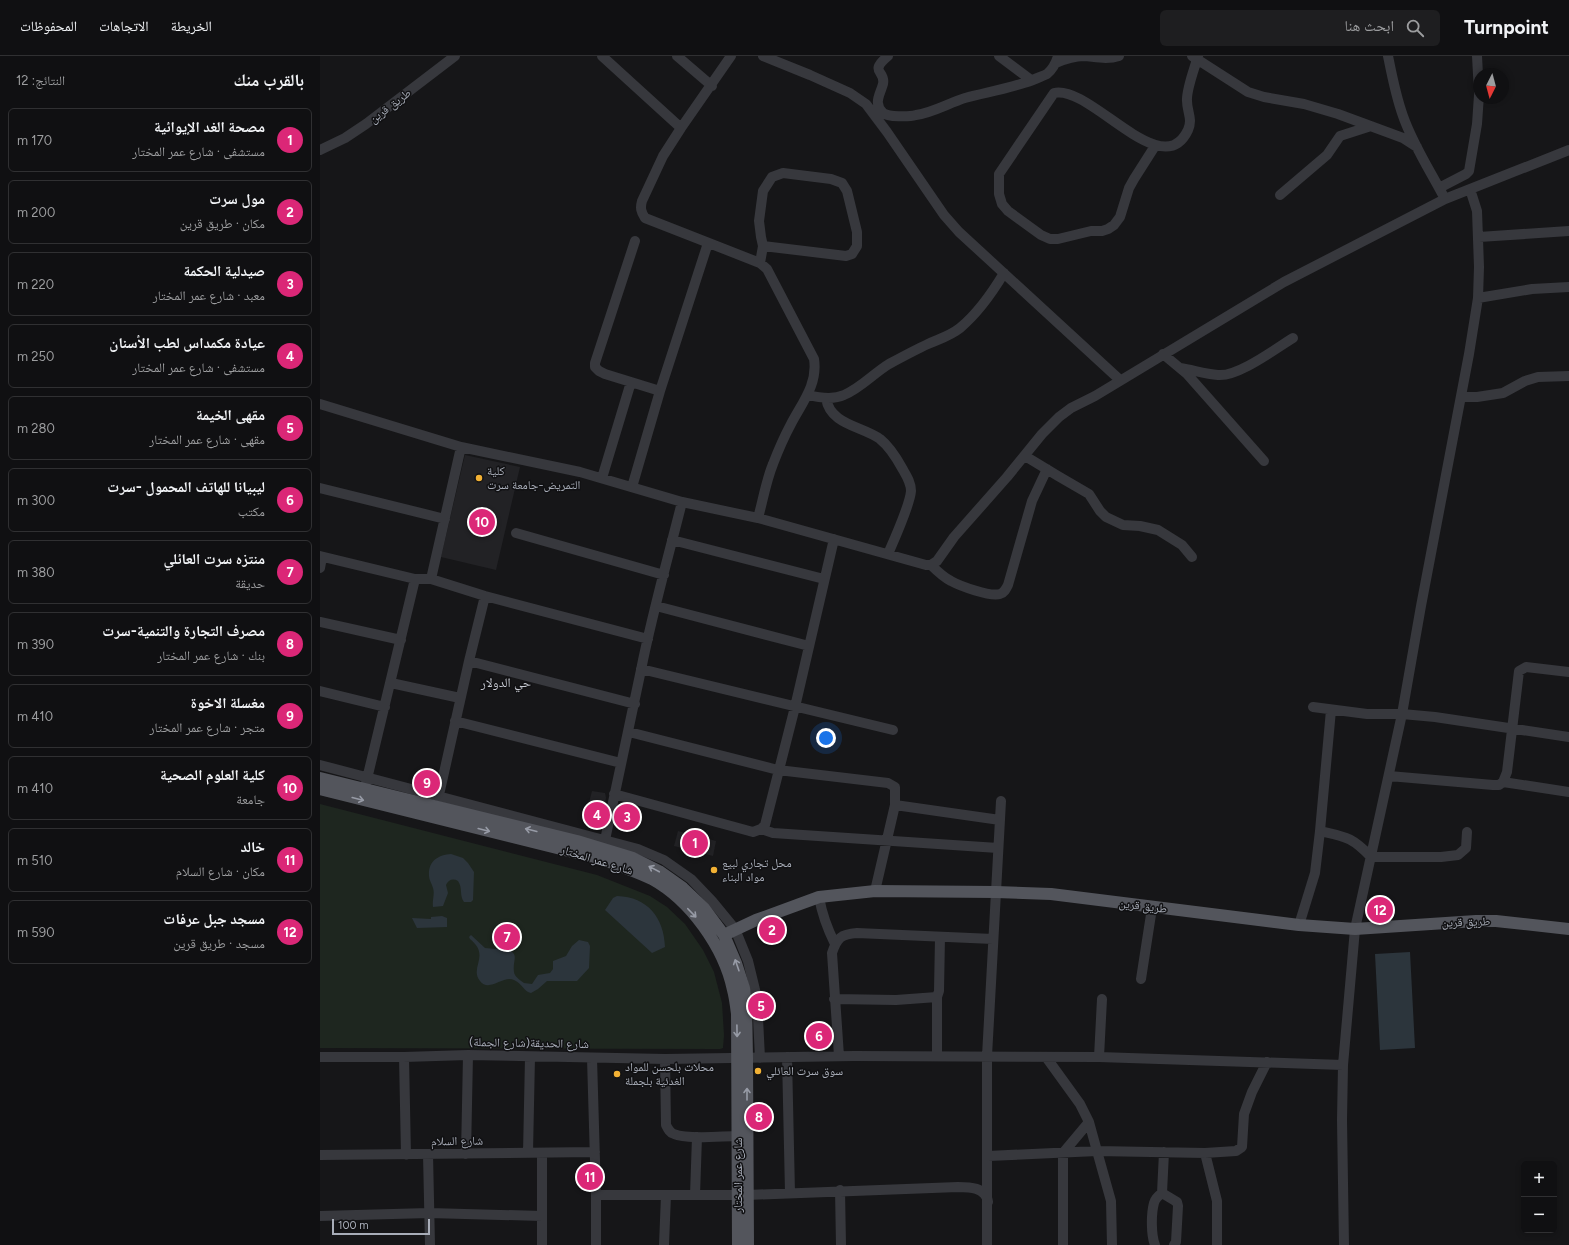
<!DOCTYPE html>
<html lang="ar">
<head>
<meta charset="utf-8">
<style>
	body { margin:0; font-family:Figtree,"Noto Naskh Arabic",sans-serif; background:#1e1e20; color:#f1f3f6; direction:rtl }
	.controls { position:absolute; right:12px; bottom:12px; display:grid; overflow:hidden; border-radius:6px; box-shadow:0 2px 6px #0003 }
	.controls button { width:36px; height:36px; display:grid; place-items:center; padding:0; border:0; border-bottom:1px solid #303032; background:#101012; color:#f1f3f6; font:20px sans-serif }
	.compass { position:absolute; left:1153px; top:12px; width:36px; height:36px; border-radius:50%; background:#101012; box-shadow:0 2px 6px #0003; rotate:186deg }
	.scale { position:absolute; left:12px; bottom:10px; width:98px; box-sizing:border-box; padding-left:4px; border:2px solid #a8adb8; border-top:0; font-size:11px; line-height:14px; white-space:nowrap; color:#a8adb8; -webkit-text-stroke:3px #111113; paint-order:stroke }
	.you { position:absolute; left:506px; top:682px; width:14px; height:14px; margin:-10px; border:3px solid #fff; border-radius:50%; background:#1a73e8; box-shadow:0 0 0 6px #1a73e833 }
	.badge { display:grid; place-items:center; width:26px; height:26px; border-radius:50%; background:#db2777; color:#fff; font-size:13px; font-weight:700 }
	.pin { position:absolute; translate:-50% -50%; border:2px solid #fff; box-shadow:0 1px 4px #0006 }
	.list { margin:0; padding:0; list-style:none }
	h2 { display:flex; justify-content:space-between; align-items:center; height:52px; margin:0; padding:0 16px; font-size:17px }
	h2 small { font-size:13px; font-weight:400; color:#9c9d9f }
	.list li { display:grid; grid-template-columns:26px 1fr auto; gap:12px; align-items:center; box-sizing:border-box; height:64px; margin:0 8px 8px; padding:0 8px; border:1px solid #303032; border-radius:6px }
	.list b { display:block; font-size:15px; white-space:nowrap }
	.list p { margin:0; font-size:13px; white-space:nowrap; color:#9c9d9f }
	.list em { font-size:13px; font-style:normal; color:#9c9d9f }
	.icon { flex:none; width:22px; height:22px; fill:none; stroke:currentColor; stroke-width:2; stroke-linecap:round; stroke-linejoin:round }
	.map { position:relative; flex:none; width:1249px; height:1189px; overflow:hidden; direction:ltr }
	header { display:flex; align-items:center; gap:24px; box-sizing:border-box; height:56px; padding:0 20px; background:#101012; border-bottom:1px solid #303032 }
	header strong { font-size:19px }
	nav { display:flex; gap:22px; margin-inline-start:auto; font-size:14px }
	.search { width:280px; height:36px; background:#1e1e20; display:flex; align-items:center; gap:10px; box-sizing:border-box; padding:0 14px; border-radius:6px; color:#9c9d9f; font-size:15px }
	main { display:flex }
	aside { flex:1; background:#101012 }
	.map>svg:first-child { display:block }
	.built { fill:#222225 }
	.green { fill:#1e261f }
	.water { fill:#2c353c }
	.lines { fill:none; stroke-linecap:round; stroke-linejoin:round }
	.minor { stroke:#37383d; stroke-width:10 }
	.major { stroke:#53555c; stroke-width:12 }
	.oneway { stroke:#979ba6 }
	.poi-dot { fill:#f2b134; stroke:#111113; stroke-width:1.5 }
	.labels { text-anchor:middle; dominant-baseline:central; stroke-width:3; stroke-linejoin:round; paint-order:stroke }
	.street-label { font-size:12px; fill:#a8adb8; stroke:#111113 }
	.poi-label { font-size:12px; fill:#a8adb8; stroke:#111113; text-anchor:start }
	.neighbourhood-label { font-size:13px; fill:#c9ccd4; stroke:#111113 }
</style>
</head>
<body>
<header>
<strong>Turnpoint</strong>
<div class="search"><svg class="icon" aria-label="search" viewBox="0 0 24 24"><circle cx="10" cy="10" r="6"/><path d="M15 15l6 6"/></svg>ابحث هنا</div>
<nav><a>الخريطة</a><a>الاتجاهات</a><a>المحفوظات</a></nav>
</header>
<main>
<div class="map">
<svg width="1249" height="1189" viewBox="0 0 1249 1189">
	<rect width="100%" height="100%" fill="#161618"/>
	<!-- built -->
	<path class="built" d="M 145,399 L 200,411 L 176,514 L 121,501 Z
		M 272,735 L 285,737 L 286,742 L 284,751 L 277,750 L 277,753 L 285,755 L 281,770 L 264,766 Z
		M 358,775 L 396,785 L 393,800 L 354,790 Z"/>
	<!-- green -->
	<path class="green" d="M 0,748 L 277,819 L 330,840 L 347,851 L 365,868 L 383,894 L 394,916 L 402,947 L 404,979 L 403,992 L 400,993 L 0,992 Z"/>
	<!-- water -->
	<path class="water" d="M 131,798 L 143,802 L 148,807 L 154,816 L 153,844 L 151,846 L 144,846 C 139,839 143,832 138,825 C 133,822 128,824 126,829 L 128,837 L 123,850 L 113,851 C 112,844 115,838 113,832 C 112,828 109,824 109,820 C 108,805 118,799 131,798 Z
		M 297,840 C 328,841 344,862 345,891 L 332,897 L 285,854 L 293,842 Z
		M 122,860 L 127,862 L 127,871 L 97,872 L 92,862 L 111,863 L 111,861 Z
		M 151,879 L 165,892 L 175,893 L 182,891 C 202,897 192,903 194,916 C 194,920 201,925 204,927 L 212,928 L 218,919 L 230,917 L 233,913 L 233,905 L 246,900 L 252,890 L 259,884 L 268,886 L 270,890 L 269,912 L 257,925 L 227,925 L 218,933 L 211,937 C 204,936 202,927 194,924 C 183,919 169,937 160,925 C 149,911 171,900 150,883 L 149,881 Z
		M 1090,896 L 1095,992 L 1060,994 L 1055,898 Z"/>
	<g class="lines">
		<!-- minor -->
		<path class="minor" d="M 282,0 L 361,72
			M 357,0 L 392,30
			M 411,0 L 361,72 L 343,100 L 322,145 C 320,152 321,156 325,162 L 440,207 L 447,213 L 494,303 C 498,328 482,347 471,368 C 464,381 458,395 453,408 C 446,425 443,444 438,462
			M 443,0 L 490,19 L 530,37 L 546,48 L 567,76 L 624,159 L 639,176 L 800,324
			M 568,0 C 548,17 566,14 563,28 C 560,39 553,47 563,57 C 568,61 589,61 596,59 C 612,57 629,47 645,42 C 668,36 691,32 713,24 C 717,22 723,20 727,18 C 733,13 736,7 738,0
			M 679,0 L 711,24
			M 872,0 L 928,36 L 944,41 L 984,48 L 1018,58 L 1083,82 L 1097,91
			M 1068,0 C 1072,20 1076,41 1083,60 C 1093,89 1111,116 1125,143
			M 1157,0 L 1159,37
			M 736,7 C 745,3 754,0 764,0 C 776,1 787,4 799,0
			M 835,90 L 814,123 L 809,132 L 800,161 L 794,169 L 788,173 L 782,175 L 771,175 L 738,183 L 730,183 L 721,179 L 688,155 L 682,148 L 679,138 L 679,118 L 734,37 C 770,28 842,129 868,74 C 873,63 867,56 867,45 C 866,34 875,11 878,0
			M 0,94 L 25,82 L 46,68 L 135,0
			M 1119,132 L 1146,118 L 1149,115 L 1157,68 L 1159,39
			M 960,139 L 1007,99 L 1020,80 L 1051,70
			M 1159,181 L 1249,175
			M 315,185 L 275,307 L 275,311 L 279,315 L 285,318 L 340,335
			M 440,207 L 443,190 L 441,181 L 439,165 L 443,135 L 452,121 L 463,117 L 511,123 L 522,127 L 527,135 L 537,176 L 537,190 L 532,198 L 526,200 L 443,190
			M 1158,242 L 1212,233 L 1249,231
			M 843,298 L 867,318 L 944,405
			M 860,312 C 873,314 885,318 898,319 C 918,321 955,293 973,282
			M 488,339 C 500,342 513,344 524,339 C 541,332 554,317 569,308 C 582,301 595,294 608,288 C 619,283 630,280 640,272 C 658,257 672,237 684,217
			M 1142,341 L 1157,341 L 1183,337 L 1205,325 L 1218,321 L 1249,320
			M 506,342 C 510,369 542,370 560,383 C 570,391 576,401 582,412 C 586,419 591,426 591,435 C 590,449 574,484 568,498
			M 0,348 L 141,391 L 260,416 L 362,446 L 438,462 L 606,509 L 611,509 L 617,505 L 634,481 L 687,421 L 722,378 L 739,361 L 751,352 L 775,340 L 964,226 L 1125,143 L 1249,94
			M 705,400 L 738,420 L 769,438 L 780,455 L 786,461 L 803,469 L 820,470 L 838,474 L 862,489 L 872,501
			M 282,422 L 311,326
			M 312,431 L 340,335 L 388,187
			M 0,432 L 125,463
			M 196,477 L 344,519
			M 352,484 L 504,523
			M 0,500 L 95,523 L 111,523 L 165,540 L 328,583
			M 611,509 C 617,515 623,521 631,525 C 640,530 670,541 680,538 C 684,537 686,533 688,529 L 712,445 L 727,413
			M 0,512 L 2,501
			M 111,523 L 141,391
			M 336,550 L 489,590
			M 0,566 L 81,584
			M 149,605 L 315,648
			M 321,613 L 573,674
			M 71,627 L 140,642
			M 0,635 L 65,651
			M 993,651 L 1047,658 L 1082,658 L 1115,661 L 1249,681
			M 135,665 L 301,707
			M 309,676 L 458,714 L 568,727 L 575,731 L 575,749 L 555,835
			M 0,709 L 318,793 L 344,804 L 371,823 L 392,845 L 415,873 L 428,905 L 437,942 L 440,1002
			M 1069,720 L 1173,729 L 1179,729 L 1183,726 L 1187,716 L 1199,615 L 1206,611 L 1249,616
			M 1183,726 L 1249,736
			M 46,727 L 95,523
			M 294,738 L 433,776 L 441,773 L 445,769 L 475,651 L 514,483
			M 119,739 L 149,605 L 165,540
			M 575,749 L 680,764
			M 441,773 L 453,777 L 678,792
			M 1000,775 C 1026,781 1032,781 1051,801 L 1121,801 L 1138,799 L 1146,792 L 1147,776
			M 285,784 C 297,727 309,671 321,614 C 332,558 348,502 362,446
			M 499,841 C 502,858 507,872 515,888
			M 979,869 L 995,817 L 1000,775 L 1011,654
			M 821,923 L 832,852
			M 617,941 L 617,1000
			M 514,943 L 576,944 L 617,941 L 619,935 L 620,881
			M 519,1000 L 512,897 C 517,882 521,878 537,877 L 673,883
			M 0,1001 L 84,1001 L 148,999 L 345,1003 L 534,1000 L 779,1001 L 1023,1009
			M 84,1001 L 86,1099
			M 467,1001 L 470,1137
			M 779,1001 L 782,943
			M 272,1002 L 276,1139 L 276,1189
			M 345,1003 L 346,1069 C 348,1073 350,1077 354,1078 C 368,1084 402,1080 418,1080
			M 208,1097 L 210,1001
			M 885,1097 L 897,1145 L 897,1189
			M 108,1098 L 110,1189
			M 146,1098 L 148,999
			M 0,1099 L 275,1096
			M 668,1100 L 777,1095 L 769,1066 L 760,1048 L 726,1001
			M 520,1134 L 521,1189
			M 842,1137 L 857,1146 L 858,1150 L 856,1186 L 854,1189
			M 276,1139 L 427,1139 L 638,1131 C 649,1131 666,1131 668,1146
			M 375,1139 L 377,1081
			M 0,1160 L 109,1157 L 222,1160
			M 222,1189 L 222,1098
			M 344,1189 L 346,1139
			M 667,1189 L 667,1000 L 681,745
			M 743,1189 L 743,1097 L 769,1066
			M 792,1189 L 791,1145 L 777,1095 L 885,1097 L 916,1095 L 922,1091 L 924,1058 L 932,1036 L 947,1006
			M 835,1189 C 831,1179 831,1158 834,1147 C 835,1143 838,1140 842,1137 L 844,1096
			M 1024,1189 L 1022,1064 L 1023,1009 L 1035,873 L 1082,658 L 1101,550 L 1149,298 L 1158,242 L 1159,211 L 1157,155 L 1150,133"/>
		<!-- major -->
		<path class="major" d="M 0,722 L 257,785 L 313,802 L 339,815 L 363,832 L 384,852 L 404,879 L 416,907 L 424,932 L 426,946 L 427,1002 L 428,1189
			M 0,733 L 281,803 C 298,809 315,815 332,823 C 370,844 404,891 413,934 C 415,941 416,950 417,958 L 418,1189
			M 404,879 L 436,864 L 499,841 L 555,835 L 676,836 L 731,838 L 979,869 L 1035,873 L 1156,865 L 1176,865 L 1249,873"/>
	</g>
	<!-- one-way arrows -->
	<defs><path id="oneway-shaft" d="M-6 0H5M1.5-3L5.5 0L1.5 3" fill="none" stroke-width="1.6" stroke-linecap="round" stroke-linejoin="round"/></defs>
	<g class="oneway">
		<use href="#oneway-shaft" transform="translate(38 743) rotate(14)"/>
		<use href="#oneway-shaft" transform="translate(164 774) rotate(14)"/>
		<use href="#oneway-shaft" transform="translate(211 774) rotate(-166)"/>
		<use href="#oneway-shaft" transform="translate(334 813) rotate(-152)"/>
		<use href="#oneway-shaft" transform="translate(372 857) rotate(46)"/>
		<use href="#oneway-shaft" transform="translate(417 909) rotate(-109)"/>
		<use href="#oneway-shaft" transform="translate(417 975) rotate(89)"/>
		<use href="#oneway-shaft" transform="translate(427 1038) rotate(-90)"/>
	</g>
	<!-- markers -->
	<g class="poi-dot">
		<circle cx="159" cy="422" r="4"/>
		<circle cx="394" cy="814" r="4"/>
		<circle cx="438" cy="1015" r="4"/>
		<circle cx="297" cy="1018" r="4"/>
	</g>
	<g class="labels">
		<!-- street labels -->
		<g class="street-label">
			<text transform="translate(70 50) rotate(-37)">طريق قرين</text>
			<text transform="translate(277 804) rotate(17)">شارع عمر المختار</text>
			<text transform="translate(823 850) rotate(7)">طريق قرين</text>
			<text transform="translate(1146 866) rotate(-2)">طريق قرين</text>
			<text transform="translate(209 987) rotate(1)">شارع الحديقة(شارع الجملة)</text>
			<text transform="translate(137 1085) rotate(-1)">شارع السلام</text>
			<text transform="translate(418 1119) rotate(-90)">شارع عمر المختار</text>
		</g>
		<!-- poi labels -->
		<g class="poi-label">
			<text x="167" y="415">كلية<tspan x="167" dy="14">التمريض-جامعة سرت</tspan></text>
			<text x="402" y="807">محل تجاري لبيع<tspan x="402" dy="14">مواد البناء</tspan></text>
			<text x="305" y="1011">محلات بلحسن للمواد<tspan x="305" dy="14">الغدئية بلجملة</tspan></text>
			<text x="446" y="1015">سوق سرت العائلي</text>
		</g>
		<!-- neighbourhood labels -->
		<g class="neighbourhood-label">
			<text x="186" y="626">حي الدولار</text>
		</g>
	</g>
</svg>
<div class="controls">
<button>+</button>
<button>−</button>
</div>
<svg class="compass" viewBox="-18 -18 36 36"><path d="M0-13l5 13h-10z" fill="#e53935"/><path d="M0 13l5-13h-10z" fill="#9c9d9f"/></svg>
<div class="scale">100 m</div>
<div class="you"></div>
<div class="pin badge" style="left:375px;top:787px">1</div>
<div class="pin badge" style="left:452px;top:874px">2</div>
<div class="pin badge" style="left:307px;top:761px">3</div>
<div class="pin badge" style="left:277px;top:759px">4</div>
<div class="pin badge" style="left:441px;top:950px">5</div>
<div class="pin badge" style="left:499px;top:980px">6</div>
<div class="pin badge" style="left:187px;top:881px">7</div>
<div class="pin badge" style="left:439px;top:1061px">8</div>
<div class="pin badge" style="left:107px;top:727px">9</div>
<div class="pin badge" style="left:162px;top:466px">10</div>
<div class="pin badge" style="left:270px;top:1121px">11</div>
<div class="pin badge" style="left:1060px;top:854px">12</div>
</div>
<aside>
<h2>بالقرب منك<small>النتائج: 12</small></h2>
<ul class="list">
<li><span class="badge">1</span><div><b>مصحة الغد الإيوائية</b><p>مستشفى · شارع عمر المختار</p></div><em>170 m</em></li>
<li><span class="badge">2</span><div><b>مول سرت</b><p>مكان · طريق قرين</p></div><em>200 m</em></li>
<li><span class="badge">3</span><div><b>صيدلية الحكمة</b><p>معبد · شارع عمر المختار</p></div><em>220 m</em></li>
<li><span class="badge">4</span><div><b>عيادة مكمداس لطب الأسنان</b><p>مستشفى · شارع عمر المختار</p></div><em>250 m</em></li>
<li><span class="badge">5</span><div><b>مقهى الخيمة</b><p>مقهى · شارع عمر المختار</p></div><em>280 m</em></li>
<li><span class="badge">6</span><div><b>ليبيانا للهاتف المحمول -سرت</b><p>مكتب</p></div><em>300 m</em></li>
<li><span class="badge">7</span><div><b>منتزه سرت العائلي</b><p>حديقة</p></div><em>380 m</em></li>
<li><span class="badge">8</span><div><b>مصرف التجارة والتنمية-سرت</b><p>بنك · شارع عمر المختار</p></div><em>390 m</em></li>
<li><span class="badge">9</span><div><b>مغسلة الاخوة</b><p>متجر · شارع عمر المختار</p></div><em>410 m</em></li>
<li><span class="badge">10</span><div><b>كلية العلوم الصحية</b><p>جامعة</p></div><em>410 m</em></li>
<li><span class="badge">11</span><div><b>خالد</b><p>مكان · شارع السلام</p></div><em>510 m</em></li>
<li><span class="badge">12</span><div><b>مسجد جبل عرفات</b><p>مسجد · طريق قرين</p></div><em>590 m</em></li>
</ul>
</aside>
</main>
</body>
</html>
